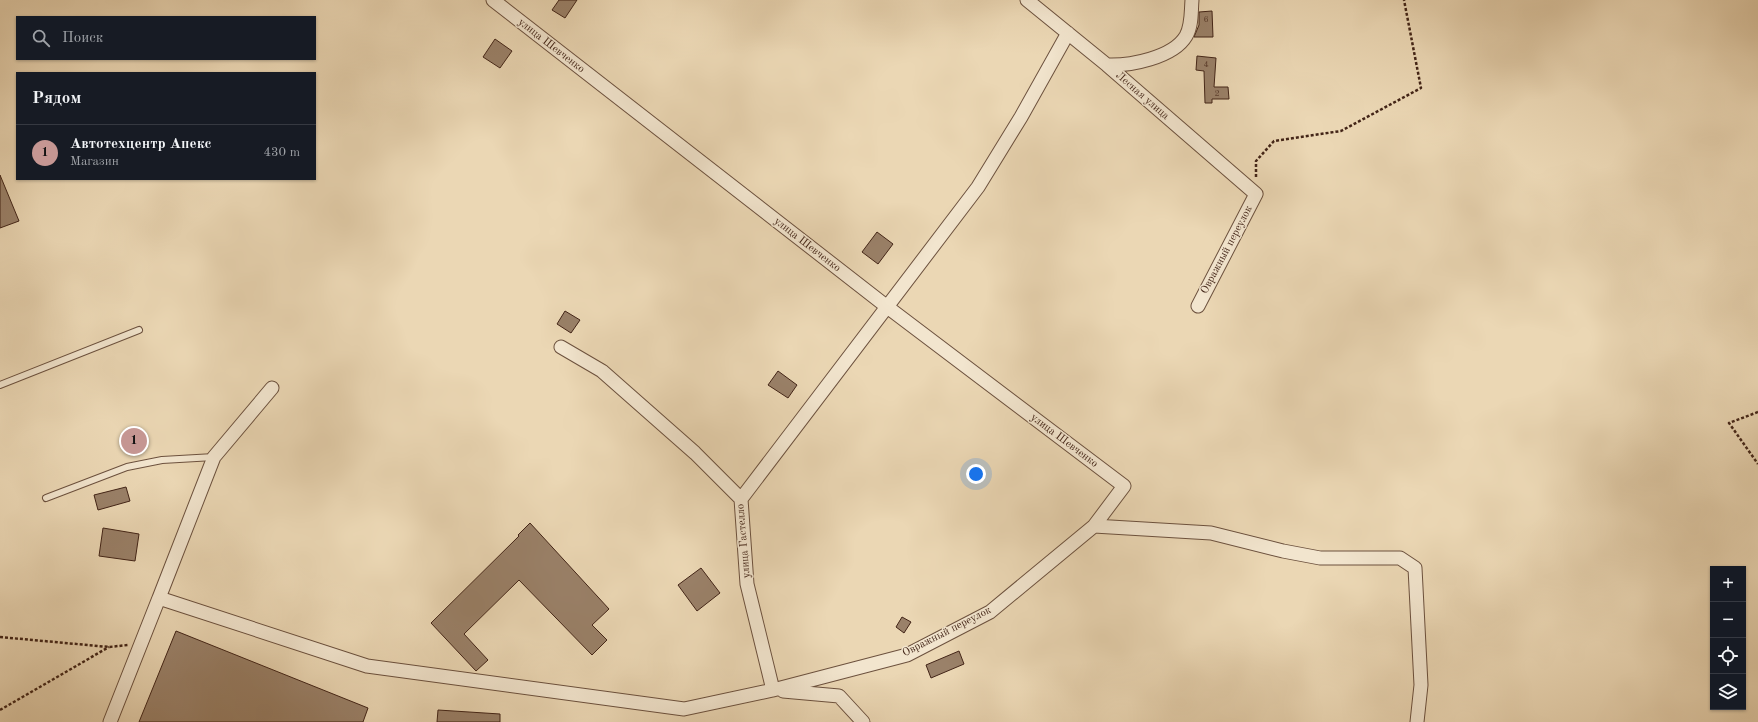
<!DOCTYPE html>
<html lang="ru">
<head>
<meta charset="utf-8">
<style>
	body { margin:0; font-family:"Old Standard TT",serif; background:#242831; color:#f1f3f6 }
	.controls { position:absolute; right:12px; bottom:12px; display:grid; overflow:hidden; border-radius:0px; box-shadow:0 1px 3px #0004 }
	.controls button { width:36px; height:36px; display:grid; place-items:center; padding:0; border:0; border-bottom:1px solid #363941; background:#171b24; color:#f1f3f6; font:20px sans-serif }
	.you { position:absolute; left:976px; top:474px; width:14px; height:14px; margin:-10px; border:3px solid #fff; border-radius:50%; background:#1a73e8; box-shadow:0 0 0 6px #1a73e833 }
	.badge { display:grid; place-items:center; width:26px; height:26px; border-radius:50%; background:#c59692; color:#111; font-size:13px; font-weight:700 }
	.pin { position:absolute; translate:-50% -50%; border:2px solid #fff; box-shadow:0 1px 4px #0006 }
	.list { margin:0; padding:0; list-style:none }
	h2 { display:flex; justify-content:space-between; align-items:center; height:52px; margin:0; padding:0 16px; font-size:17px }
	h2 small { font-size:13px; font-weight:400; color:#9ea1a6 }
	.list li { display:grid; grid-template-columns:26px 1fr auto; gap:12px; align-items:center; box-sizing:border-box; height:56px; padding:0 16px; border-top:1px solid #363941 }
	.list b { display:block; font-size:15px; white-space:nowrap }
	.list p { margin:0; font-size:13px; white-space:nowrap; color:#9ea1a6 }
	.list em { font-size:13px; font-style:normal; color:#9ea1a6 }
	.icon { flex:none; width:22px; height:22px; fill:none; stroke:currentColor; stroke-width:2; stroke-linecap:round; stroke-linejoin:round }
	.map { position:relative; flex:none; width:1758px; height:722px; overflow:hidden }
	.search { position:absolute; background:#171b24; box-shadow:0 1px 3px #0004; left:16px; top:16px; width:300px; height:44px; display:flex; align-items:center; gap:10px; box-sizing:border-box; padding:0 14px; border-radius:0px; color:#9ea1a6; font-size:15px }
	.panel { position:absolute; background:#171b24; box-shadow:0 1px 3px #0004; left:16px; top:72px; width:300px; height:108px; border-radius:0px }
	.map>svg:first-child { display:block }
	.building { fill:#9a8169; stroke:#422417 }
	.lines { fill:none; stroke-linecap:round; stroke-linejoin:round }
	.service-casing { stroke:#6c513e; stroke-width:8 }
	.minor-casing { stroke:#6c513e; stroke-width:15 }
	.path { stroke:#422417; stroke-width:2.5; stroke-dasharray:3 2; stroke-linecap:butt }
	.service { stroke:#f2e5ce; stroke-width:6 }
	.minor { stroke:#f2e5ce; stroke-width:13 }
	.labels { text-anchor:middle; dominant-baseline:central; stroke-width:3; stroke-linejoin:round; paint-order:stroke }
	.number-label { font-size:9px; fill:#583b2c }
	.street-label { font-size:11px; fill:#422417; stroke:#f2e5ce }
</style>
</head>
<body>
<div class="map">
<svg width="1758" height="722" viewBox="0 0 1758 722">
	<rect width="100%" height="100%" fill="#ebd7b4"/>
	<filter id="stains"><feTurbulence type="fractalNoise" baseFrequency=".005" numOctaves="4"/><feColorMatrix values="0 0 0 0 .2 0 0 0 0 .09 0 0 0 0 .02 0 0 0 .5 -.17"/></filter>
	<radialGradient id="worn" r=".72"><stop offset=".6" stop-color="#630" stop-opacity="0"/><stop offset="1" stop-color="#630" stop-opacity=".3"/></radialGradient>
	<!-- building -->
	<path class="building" d="M 559,0 L 577,0 L 565,18 L 552,10 Z
		M 1212,11 L 1213,37 L 1194,37 L 1199,25 L 1199,12 Z
		M 495,39 L 512,51 L 500,68 L 483,57 Z
		M 1197,56 L 1216,58 L 1214,87 L 1228,87 L 1229,99 L 1212,99 L 1212,103 L 1205,103 L 1204,71 L 1196,70 Z
		M 0,175 L 19,221 L 0,228 Z
		M 877,232 L 893,244 L 878,264 L 862,252 Z
		M 565,311 L 580,320 L 571,333 L 557,324 Z
		M 778,371 L 797,385 L 788,398 L 768,385 Z
		M 126,487 L 130,501 L 98,510 L 94,495 Z
		M 530,523 L 609,609 L 592,625 L 607,640 L 592,655 L 519,580 L 464,634 L 488,660 L 476,671 L 431,623 L 519,536 L 518,535 Z
		M 103,528 L 139,534 L 135,561 L 99,556 Z
		M 701,568 L 720,593 L 697,611 L 678,585 Z
		M 902,617 L 911,622 L 904,633 L 896,627 Z
		M 176,631 L 368,708 L 363,722 L 139,722 Z
		M 959,651 L 964,664 L 931,678 L 926,665 Z
		M 438,710 L 500,714 L 500,722 L 437,722 Z"/>
	<g class="lines">
		<defs>
			<path id="service" d="M 0,385 L 139,330
				M 46,498 L 127,467 L 162,460 L 214,457"/>
			<path id="minor" d="M 1027,0 L 1107,65 L 1256,194 L 1198,306
				M 1107,65 C 1129,66 1173,58 1186,36 C 1192,26 1191,12 1192,0
				M 561,347 L 602,371 L 695,453 L 741,499 L 747,584 L 773,690
				M 741,499 L 978,187 L 1021,117 L 1068,33
				M 1094,526 L 1211,533 L 1283,551 L 1320,558 L 1400,558 L 1415,568 L 1421,685 L 1417,722
				M 159,598 L 214,457 L 272,388
				M 783,691 L 839,696 L 863,722
				M 110,722 L 159,598 L 367,666 L 684,709 L 773,690 L 907,655 L 990,612 L 1094,526 L 1124,486 L 886,306 L 493,0"/>
		</defs>
		<!-- service casing -->
		<use href="#service" class="service-casing"/>
		<!-- minor casing -->
		<use href="#minor" class="minor-casing"/>
		<!-- path -->
		<path class="path" d="M 1256,177 L 1256,161 L 1274,141 L 1341,131 L 1421,88 L 1404,0
			M 1758,412 L 1729,423 L 1758,464
			M 0,637 L 109,647 L 128,645
			M 0,710 L 109,647"/>
		<!-- service -->
		<use href="#service" class="service"/>
		<!-- minor -->
		<use href="#minor" class="minor"/>
	</g>
	<g class="labels">
		<!-- number labels -->
		<g class="number-label">
			<text x="1206" y="19">6</text>
			<text x="1206" y="64">4</text>
			<text x="1217" y="93">2</text>
		</g>
		<!-- street labels -->
		<g class="street-label">
			<text transform="translate(551 46) rotate(38)">улица Шевченко</text>
			<text transform="translate(1142 96) rotate(41)">Лесная улица</text>
			<text transform="translate(807 245) rotate(38)">улица Шевченко</text>
			<text transform="translate(1227 250) rotate(-62)">Овражный переулок</text>
			<text transform="translate(1064 441) rotate(37)">улица Шевченко</text>
			<text transform="translate(744 541) rotate(-95)">улица Гастелло</text>
			<text transform="translate(947 632) rotate(-27)">Овражный переулок</text>
		</g>
	</g>
	<rect width="100%" height="100%" filter="url(#stains)"/>
	<rect width="100%" height="100%" fill="url(#worn)"/>
</svg>
<div class="controls">
<button>+</button>
<button>−</button>
<button><svg class="icon" aria-label="locate" viewBox="0 0 24 24"><circle cx="12" cy="12" r="6"/><path d="M12 2v4M12 18v4M2 12h4M18 12h4"/></svg></button>
<button><svg class="icon" aria-label="layers" viewBox="0 0 24 24"><path d="M12 4l9 5-9 5-9-5zM3 14l9 5 9-5"/></svg></button>
</div>
<div class="you"></div>
<div class="pin badge" style="left:134px;top:441px">1</div>
<div class="search"><svg class="icon" aria-label="search" viewBox="0 0 24 24"><circle cx="10" cy="10" r="6"/><path d="M15 15l6 6"/></svg>Поиск</div>
<section class="panel">
<h2>Рядом<small></small></h2>
<ul class="list">
<li><span class="badge">1</span><div><b>Автотехцентр Апекс</b><p>Магазин</p></div><em>430 m</em></li>
</ul>
</section>
</div>
</body>
</html>
